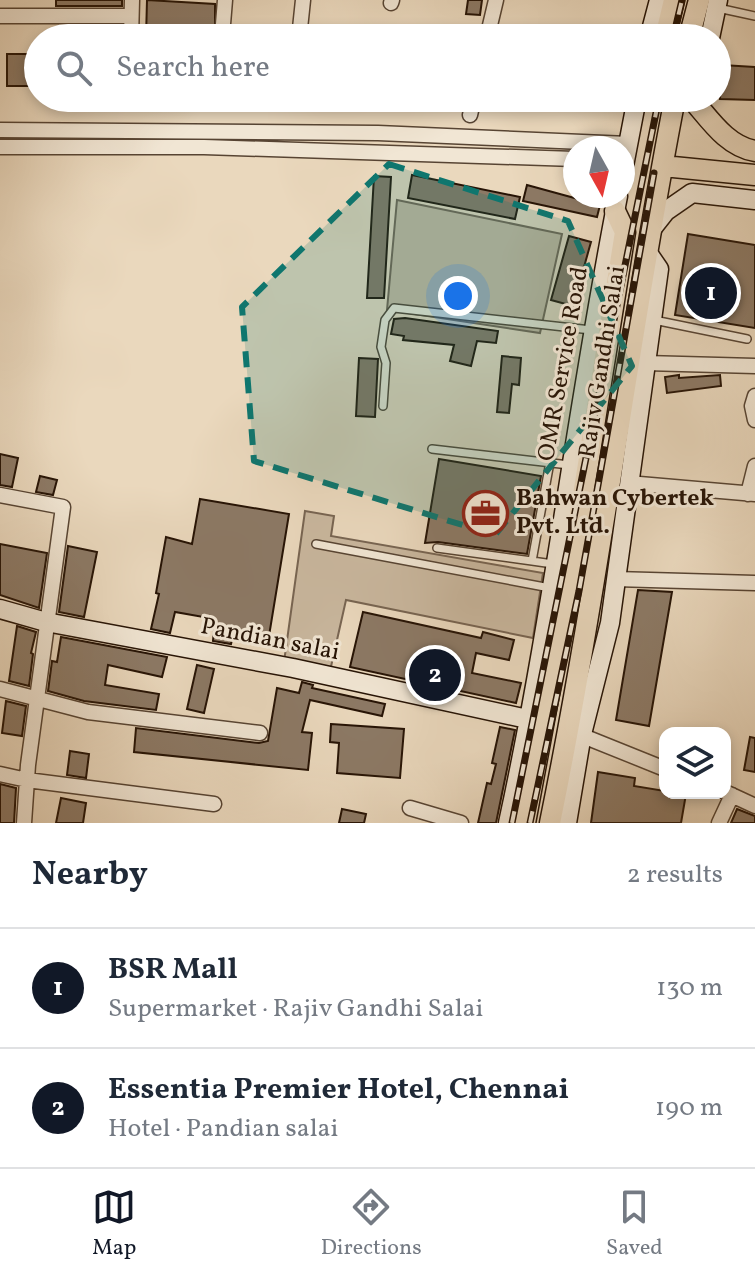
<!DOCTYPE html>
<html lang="en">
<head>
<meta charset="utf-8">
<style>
	body { margin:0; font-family:Vollkorn,serif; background:#f6f6f7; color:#1f2937 }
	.controls { position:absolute; right:24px; bottom:24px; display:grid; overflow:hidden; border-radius:16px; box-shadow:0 4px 12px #0003 }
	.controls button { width:72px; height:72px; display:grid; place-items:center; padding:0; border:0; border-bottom:2px solid #e0e1e3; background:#fff; color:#1f2937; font:40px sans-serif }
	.compass { position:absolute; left:563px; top:136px; width:72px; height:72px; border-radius:50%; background:#fff; box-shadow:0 4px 12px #0003; rotate:172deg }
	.you { position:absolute; left:458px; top:296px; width:28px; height:28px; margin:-20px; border:6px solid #fff; border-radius:50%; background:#1a73e8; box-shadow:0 0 0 12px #1a73e833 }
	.badge { display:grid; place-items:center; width:52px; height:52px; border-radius:50%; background:#111827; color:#fff; font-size:26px; font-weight:700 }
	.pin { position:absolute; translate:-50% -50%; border:4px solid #fff; box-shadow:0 2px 8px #0006 }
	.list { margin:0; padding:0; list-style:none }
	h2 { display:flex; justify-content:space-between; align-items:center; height:104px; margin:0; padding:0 32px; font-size:34px }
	h2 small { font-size:26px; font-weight:400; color:#747a83 }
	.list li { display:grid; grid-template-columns:52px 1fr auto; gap:24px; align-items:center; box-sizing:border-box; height:120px; padding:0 32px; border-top:2px solid #e0e1e3 }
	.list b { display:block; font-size:30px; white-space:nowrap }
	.list p { margin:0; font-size:26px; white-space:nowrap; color:#747a83 }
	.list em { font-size:26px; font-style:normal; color:#747a83 }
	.icon { flex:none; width:44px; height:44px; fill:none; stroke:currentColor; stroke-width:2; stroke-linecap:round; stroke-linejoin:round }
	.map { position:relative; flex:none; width:755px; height:823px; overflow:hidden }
	.search { position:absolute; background:#fff; box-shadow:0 4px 12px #0003; left:24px; right:24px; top:24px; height:88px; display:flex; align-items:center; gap:20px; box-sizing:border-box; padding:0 28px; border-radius:44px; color:#747a83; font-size:30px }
	.sheet { height:344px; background:#fff }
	nav { display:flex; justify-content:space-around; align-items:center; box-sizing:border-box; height:112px; border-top:2px solid #e0e1e3; background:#fff; font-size:22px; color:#747a83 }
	nav a { display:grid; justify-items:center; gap:4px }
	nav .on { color:#111827 }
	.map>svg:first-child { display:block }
	.green { fill:#c9b79e; stroke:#786552; stroke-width:2 }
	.building { fill:#8c7965; stroke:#261305; stroke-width:2 }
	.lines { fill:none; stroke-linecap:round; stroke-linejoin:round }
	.lane-casing { stroke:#574433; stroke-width:10 }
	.street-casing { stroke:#574433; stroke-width:17 }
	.secondary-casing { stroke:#261305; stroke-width:21 }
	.primary-casing { stroke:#261305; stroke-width:23 }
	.lane { stroke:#f1e6d4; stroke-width:7 }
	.street { stroke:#f1e6d4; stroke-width:14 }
	.secondary { stroke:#f1e6d4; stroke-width:18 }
	.primary { stroke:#ead8bd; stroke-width:20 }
	.rail-casing { stroke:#261305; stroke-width:7 }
	.rail { stroke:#f1e6d4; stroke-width:4; stroke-dasharray:12; stroke-linecap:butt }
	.marked { fill:#0f766e; fill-opacity:0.2; stroke:#0f766e; stroke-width:6; stroke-dasharray:16 10; stroke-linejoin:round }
	.labels { text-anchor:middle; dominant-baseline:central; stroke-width:6; stroke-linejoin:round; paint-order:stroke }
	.street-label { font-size:24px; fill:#261305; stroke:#f1e6d4 }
	.poi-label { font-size:24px; font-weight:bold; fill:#261305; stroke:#f1e6d4; text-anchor:start }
</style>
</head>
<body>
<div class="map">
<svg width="755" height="823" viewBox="0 0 755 823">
	<rect width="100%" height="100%" fill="#ead8bd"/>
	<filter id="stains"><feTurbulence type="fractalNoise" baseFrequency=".0025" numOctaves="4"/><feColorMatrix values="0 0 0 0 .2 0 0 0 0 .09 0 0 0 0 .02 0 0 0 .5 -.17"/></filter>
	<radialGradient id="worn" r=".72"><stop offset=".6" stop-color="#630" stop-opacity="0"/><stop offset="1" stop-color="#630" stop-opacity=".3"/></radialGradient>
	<!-- green -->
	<path class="green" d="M 397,200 L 562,234 L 540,333 L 387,310 Z
		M 305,511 L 334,516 L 331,536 L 543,573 L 533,638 L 346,600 L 330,671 L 284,662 Z"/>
	<!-- building -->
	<path class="building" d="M 56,0 L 122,0 L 122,6 L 56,6 Z
		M 147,0 L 215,4 L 215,38 L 146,38 Z
		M 468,0 L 482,0 L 480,15 L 466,14 Z
		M 85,26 L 121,26 L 121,38 L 85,38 Z
		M 7,54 L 30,54 L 29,86 L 7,86 Z
		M 722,65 L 755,67 L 755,100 L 720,99 Z
		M 412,175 L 520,197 L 515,219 L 408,198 Z
		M 374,176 L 391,177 L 384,298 L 367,298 Z
		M 527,185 L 600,205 L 597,217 L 523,201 Z
		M 688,234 L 755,245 L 755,328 L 675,315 Z
		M 569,236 L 591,242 L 573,306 L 551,300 Z
		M 405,318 L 498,331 L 496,343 L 477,341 L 471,366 L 450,361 L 454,345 L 403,340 L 404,336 L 391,334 L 394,319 Z
		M 502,356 L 521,358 L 519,385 L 512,384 L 509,413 L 497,412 Z
		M 359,358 L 378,359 L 375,417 L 356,416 Z
		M 679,375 L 679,378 L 720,375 L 721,386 L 667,393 L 665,377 Z
		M 0,454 L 18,458 L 12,487 L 0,485 Z
		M 439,459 L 541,476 L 527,554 L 438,542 L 425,543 Z
		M 40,476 L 57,480 L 53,495 L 36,492 Z
		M 200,499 L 289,514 L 268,642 L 233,635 L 231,644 L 213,641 L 215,619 L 175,612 L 170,633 L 151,629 L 159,594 L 156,593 L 166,537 L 192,544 Z
		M 0,544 L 47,553 L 39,608 L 0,595 Z
		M 68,546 L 97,552 L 84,617 L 59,612 Z
		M 638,590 L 672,592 L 649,726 L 616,720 Z
		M 363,612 L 481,638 L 483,632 L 514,640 L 509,660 L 476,653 L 472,673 L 521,683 L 516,703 L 350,667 Z
		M 17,626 L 36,632 L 31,653 L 33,654 L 29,686 L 9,681 Z
		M 61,637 L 167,657 L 162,677 L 108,665 L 105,685 L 159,694 L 156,710 L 84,701 L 48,691 L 52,661 L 57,662 Z
		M 197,665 L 214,669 L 204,713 L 187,709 Z
		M 302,682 L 313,685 L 312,688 L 385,704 L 382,716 L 310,700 L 302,732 L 312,733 L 308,770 L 134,752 L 136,728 L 259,743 L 268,741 L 277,688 L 299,693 Z
		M 6,701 L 26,706 L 22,736 L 2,733 Z
		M 331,724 L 404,729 L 400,778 L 337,773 L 339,743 L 330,742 Z
		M 500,727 L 515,730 L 496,823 L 478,823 L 487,783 L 491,784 L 496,764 L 492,763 Z
		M 750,737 L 755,738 L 755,772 L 744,770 Z
		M 70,751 L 89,754 L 86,778 L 67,775 Z
		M 598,772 L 635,778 L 634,786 L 665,791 L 665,793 L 686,794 L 681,823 L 591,823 Z
		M 0,784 L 16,788 L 14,823 L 0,823 Z
		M 61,798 L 86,803 L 83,823 L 56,823 Z
		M 342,809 L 366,814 L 364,823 L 339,823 Z
		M 737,809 L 755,816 L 755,823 L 731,823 Z"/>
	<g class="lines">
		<defs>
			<path id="lane" d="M 718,8 L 755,16
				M 654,320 L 747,339
				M 383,406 L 386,363 L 381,347 L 385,320 L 394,308 L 591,330
				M 432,449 L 569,465
				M 550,462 L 532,561 L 553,564
				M 316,544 L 550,588
				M 437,548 L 532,561"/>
			<path id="street" d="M 391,3 L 392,0
				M 0,16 L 131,16
				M 223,24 L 225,0
				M 131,38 L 132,0
				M 299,38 L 303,0
				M 487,38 L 496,0
				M 470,115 L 474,98
				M 0,130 L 378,133 L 628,144
				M 0,147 L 204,147 L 575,159
				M 645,363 L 755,366
				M 755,396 L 752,406 L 755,420
				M 628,483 L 755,494
				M 748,494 L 755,466
				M 0,495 L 63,507 L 28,765 L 24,823
				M 615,579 L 755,583
				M 0,689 L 88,712 L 260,733
				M 573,732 L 665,769
				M 0,774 L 27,780 L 214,804
				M 725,792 L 755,806
				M 410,808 L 461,823
				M 719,823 L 732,795"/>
			<path id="secondary" d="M 649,38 L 659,0
				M 710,38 L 718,0
				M 623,171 L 637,98
				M 651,230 L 666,211 L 692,193 L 755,200
				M 0,609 L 46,622 L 293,668 L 541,722
				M 508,823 C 553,616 577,404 618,196
				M 567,823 L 582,734 L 610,623 L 659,269 L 648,253"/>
			<path id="primary" d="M 665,38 L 674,0
				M 689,38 L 699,0
				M 691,98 C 709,118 726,146 755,151
				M 663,166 L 755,175
				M 525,823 L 567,596 L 625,232 L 615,211
				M 550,823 C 599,583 628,339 675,98"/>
		</defs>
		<!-- lane casing -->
		<use href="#lane" class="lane-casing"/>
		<!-- street casing -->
		<use href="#street" class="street-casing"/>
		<!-- secondary casing -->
		<use href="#secondary" class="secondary-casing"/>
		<!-- primary casing -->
		<use href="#primary" class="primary-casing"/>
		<!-- lane -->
		<use href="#lane" class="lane"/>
		<!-- street -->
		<use href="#street" class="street"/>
		<!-- secondary -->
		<use href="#secondary" class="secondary"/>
		<!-- primary -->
		<use href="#primary" class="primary"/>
		<defs>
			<path id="rail" d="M 673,38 L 682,0
				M 512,823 L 659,98
				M 530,823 L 579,591 L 654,173"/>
		</defs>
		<!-- rail casing -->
		<use href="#rail" class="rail-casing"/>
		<!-- rail -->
		<use href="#rail" class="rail"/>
	</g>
	<!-- marked area -->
	<path class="marked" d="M 389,164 L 568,221 L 632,366 L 495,535 L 254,461 L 242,307 Z"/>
	<!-- icons -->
	<defs>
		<symbol id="office-ring" viewBox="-11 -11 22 22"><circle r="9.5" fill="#f1e6d4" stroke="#8f2418" stroke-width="1.5"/><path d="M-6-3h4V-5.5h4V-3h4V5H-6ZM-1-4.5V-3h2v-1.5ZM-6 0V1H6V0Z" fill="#8f2418"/></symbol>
	</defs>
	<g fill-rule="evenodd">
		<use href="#office-ring" x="460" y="488" width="51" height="51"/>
	</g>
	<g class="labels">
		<!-- street labels -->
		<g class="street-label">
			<text transform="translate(603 362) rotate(-81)">Rajiv Gandhi Salai</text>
			<text transform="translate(564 364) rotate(-80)">OMR Service Road</text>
			<text transform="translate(270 640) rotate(11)">Pandian salai</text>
		</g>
		<!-- poi labels -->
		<g class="poi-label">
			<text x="516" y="499">Bahwan Cybertek<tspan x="516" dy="28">Pvt. Ltd.</tspan></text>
		</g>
	</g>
	<rect width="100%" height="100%" filter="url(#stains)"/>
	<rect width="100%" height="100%" fill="url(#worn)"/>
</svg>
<div class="controls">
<button><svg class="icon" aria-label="layers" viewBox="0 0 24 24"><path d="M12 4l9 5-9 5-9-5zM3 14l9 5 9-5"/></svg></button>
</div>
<svg class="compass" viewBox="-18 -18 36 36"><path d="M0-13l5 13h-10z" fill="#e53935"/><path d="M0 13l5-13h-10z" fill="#747a83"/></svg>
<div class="you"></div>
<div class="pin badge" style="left:711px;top:293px">1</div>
<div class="pin badge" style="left:435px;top:675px">2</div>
<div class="search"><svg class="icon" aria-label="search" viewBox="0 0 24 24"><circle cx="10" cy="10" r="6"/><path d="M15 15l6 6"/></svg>Search here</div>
</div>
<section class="sheet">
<h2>Nearby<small>2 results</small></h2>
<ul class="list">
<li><span class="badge">1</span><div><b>BSR Mall</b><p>Supermarket · Rajiv Gandhi Salai</p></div><em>130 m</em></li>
<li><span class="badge">2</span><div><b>Essentia Premier Hotel, Chennai</b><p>Hotel · Pandian salai</p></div><em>190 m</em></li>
</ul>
</section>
<nav>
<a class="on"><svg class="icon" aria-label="map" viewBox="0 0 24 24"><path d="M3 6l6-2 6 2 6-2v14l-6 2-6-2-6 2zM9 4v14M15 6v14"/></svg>Map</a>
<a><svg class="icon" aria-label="directions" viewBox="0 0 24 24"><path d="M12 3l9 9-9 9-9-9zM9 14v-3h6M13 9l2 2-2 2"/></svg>Directions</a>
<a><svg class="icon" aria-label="saved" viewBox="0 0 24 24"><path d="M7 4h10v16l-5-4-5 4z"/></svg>Saved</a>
</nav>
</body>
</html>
